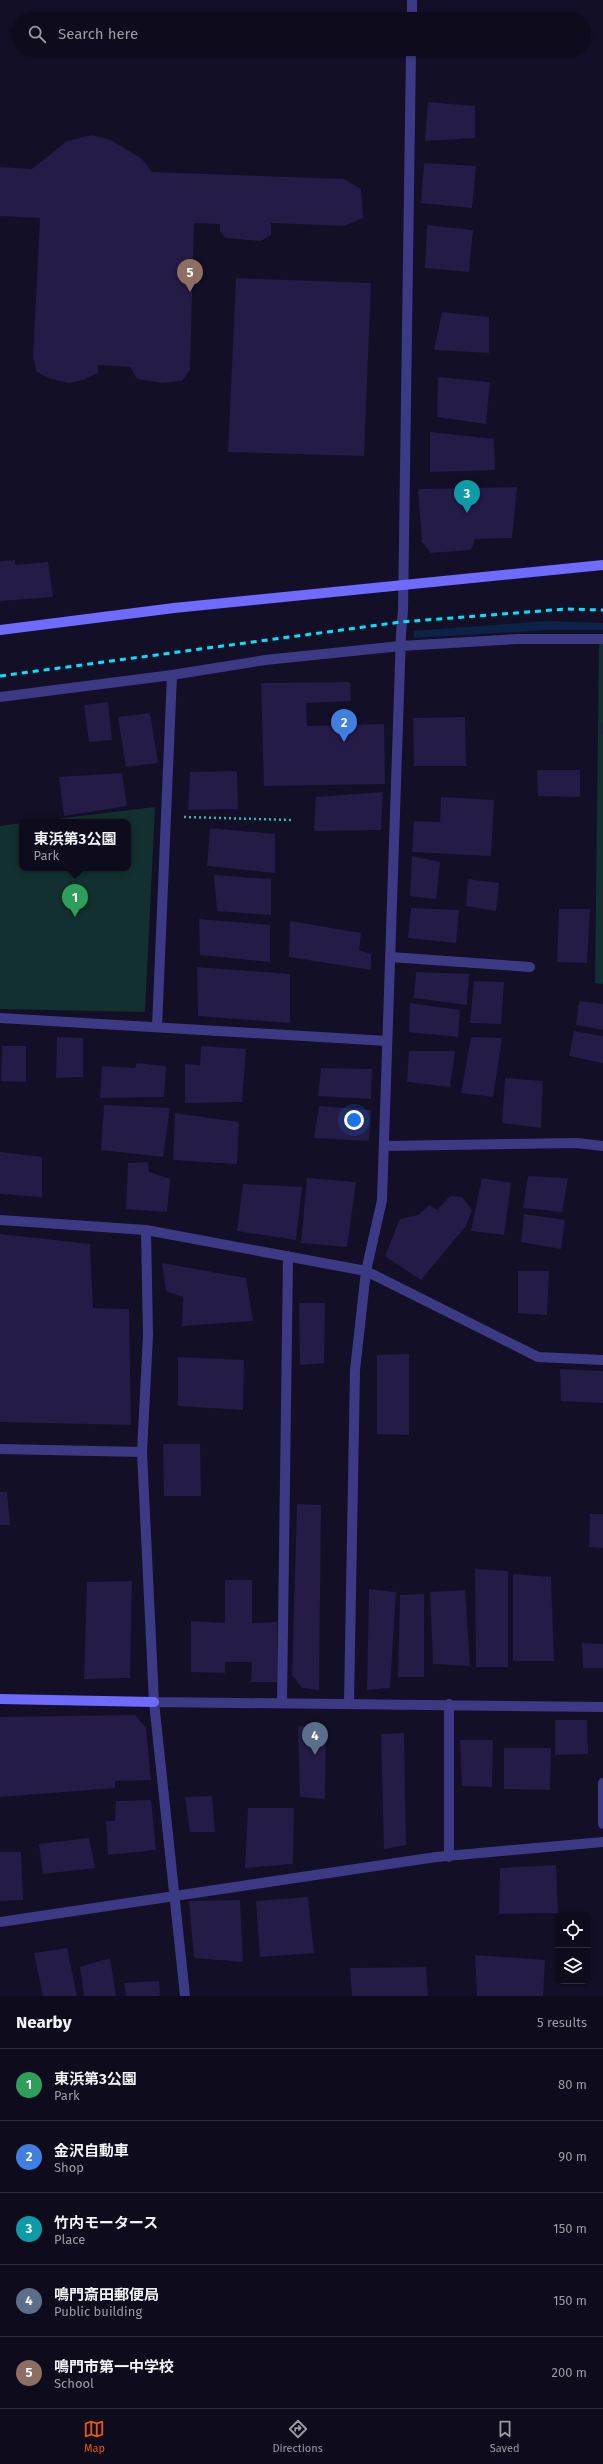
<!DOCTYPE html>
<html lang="en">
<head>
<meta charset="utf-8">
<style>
	body { margin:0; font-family:"Fira Sans","Noto Sans JP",sans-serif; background:#1c1929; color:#f1f3f6 }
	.controls { position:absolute; right:12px; bottom:12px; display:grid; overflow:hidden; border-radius:8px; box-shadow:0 1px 3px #0004 }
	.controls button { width:36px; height:36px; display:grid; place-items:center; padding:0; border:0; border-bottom:1px solid #2e2b3b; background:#0e0b1c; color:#f1f3f6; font:20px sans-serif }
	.you { position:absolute; left:354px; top:1120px; width:14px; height:14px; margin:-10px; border:3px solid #fff; border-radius:50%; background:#1a73e8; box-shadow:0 0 0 6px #1a73e833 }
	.badge { display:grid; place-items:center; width:26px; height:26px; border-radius:50%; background:#ea580c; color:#fff; font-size:13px; font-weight:700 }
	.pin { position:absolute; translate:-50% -33px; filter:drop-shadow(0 1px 2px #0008) }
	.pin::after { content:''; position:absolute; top:21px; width:14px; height:12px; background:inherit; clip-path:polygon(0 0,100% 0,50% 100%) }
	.popup { position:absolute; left:19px; top:819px; width:112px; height:52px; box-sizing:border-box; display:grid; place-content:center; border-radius:8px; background:#0e0b1c; filter:drop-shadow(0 1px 3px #0005); font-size:13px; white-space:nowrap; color:#9b9ba3 }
	.popup b { font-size:15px; color:#f1f3f6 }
	.popup::after { content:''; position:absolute; left:50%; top:100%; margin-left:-8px; border:8px solid transparent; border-top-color:#0e0b1c }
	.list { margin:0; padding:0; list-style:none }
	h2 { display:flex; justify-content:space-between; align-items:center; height:52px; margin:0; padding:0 16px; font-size:17px }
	h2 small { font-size:13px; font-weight:400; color:#9b9ba3 }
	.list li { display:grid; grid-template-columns:26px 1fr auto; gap:12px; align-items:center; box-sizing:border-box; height:72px; padding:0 16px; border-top:1px solid #2e2b3b }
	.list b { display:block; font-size:15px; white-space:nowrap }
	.list p { margin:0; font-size:13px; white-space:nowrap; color:#9b9ba3 }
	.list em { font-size:13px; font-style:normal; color:#9b9ba3 }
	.icon { flex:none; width:22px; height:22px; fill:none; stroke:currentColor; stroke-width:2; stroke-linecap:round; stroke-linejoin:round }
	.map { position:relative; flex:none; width:603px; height:1996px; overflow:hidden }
	.search { position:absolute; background:#0e0b1c; box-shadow:0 1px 3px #0004; left:12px; right:12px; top:12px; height:44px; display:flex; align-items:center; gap:10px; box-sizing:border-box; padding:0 14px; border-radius:22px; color:#9b9ba3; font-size:15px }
	.sheet { height:412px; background:#0e0b1c }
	nav { display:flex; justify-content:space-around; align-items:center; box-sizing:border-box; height:56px; border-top:1px solid #2e2b3b; background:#0e0b1c; font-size:11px; color:#9b9ba3 }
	nav a { display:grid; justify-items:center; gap:2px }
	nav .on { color:#ea580c }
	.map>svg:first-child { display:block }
	.green { fill:#12302f }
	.water { fill:#0c2248 }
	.building { fill:#241b47 }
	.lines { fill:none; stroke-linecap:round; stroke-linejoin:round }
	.path { stroke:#2fb8b0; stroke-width:2.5; stroke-dasharray:2 3; stroke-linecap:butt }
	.street { stroke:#3d3a85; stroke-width:10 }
	.secondary { stroke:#6f6bff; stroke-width:10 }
	.rail { stroke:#00e5ff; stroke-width:3; stroke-dasharray:6 5; stroke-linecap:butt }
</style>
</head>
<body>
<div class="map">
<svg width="603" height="1996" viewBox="0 0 603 1996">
	<rect width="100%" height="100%" fill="#130f26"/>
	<!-- green -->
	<path class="green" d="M 599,644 L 603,644 L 603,984 L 595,983 Z
		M 155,807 L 145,1012 L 0,1009 L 0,826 L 22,823 L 22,868 L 128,868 L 128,822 L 30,822 Z"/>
	<!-- water -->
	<path class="water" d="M 546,621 L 603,623 L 603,630 L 548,630 L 414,638 L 414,631 Z"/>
	<!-- building -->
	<path class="building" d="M 428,102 L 475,106 L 475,138 L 425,141 Z
		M 92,135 L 111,140 L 142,159 L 152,172 L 344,179 L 361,189 L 363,218 L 345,226 L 271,223 L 271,235 L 261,241 L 225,238 L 220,231 L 220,224 L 194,223 L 190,370 L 182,381 L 162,383 L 137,379 L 130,367 L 98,365 L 98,373 L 83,380 L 69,383 L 51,379 L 37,372 L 33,357 L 40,218 L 0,216 L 0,167 L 32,169 L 67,141 Z
		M 424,163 L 476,166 L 472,208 L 421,203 Z
		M 427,225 L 473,230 L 469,272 L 425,268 Z
		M 236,278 L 371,283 L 364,456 L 228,452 Z
		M 442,312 L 489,317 L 489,353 L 434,350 Z
		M 438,377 L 490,382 L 486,424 L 437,417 Z
		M 430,432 L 494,439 L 495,470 L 430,472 Z
		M 517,487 L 512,538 L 475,539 L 471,550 L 431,553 L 422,542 L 418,489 Z
		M 15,560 L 15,565 L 48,562 L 53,597 L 0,601 L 0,561 Z
		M 350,682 L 351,701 L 306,703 L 307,726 L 384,724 L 385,784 L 264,786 L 261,683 Z
		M 108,702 L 112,740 L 89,742 L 84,705 Z
		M 150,713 L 158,763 L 126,767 L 118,717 Z
		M 465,717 L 466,766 L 414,766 L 413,718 Z
		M 602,722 L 603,722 L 603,735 L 601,735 Z
		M 537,770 L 580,770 L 580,797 L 538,796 Z
		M 237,771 L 238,809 L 188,810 L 190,772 Z
		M 122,773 L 127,806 L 64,816 L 59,777 Z
		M 383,792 L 381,830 L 314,831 L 316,797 Z
		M 441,797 L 494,800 L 491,856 L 412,852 L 414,821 L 440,822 Z
		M 210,828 L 275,834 L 275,873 L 207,866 Z
		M 412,856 L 440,862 L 436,899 L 410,896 Z
		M 214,875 L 271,879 L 271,915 L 217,911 Z
		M 468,879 L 499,883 L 496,911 L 466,906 Z
		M 411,908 L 459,910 L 456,943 L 408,938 Z
		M 559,909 L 590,909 L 587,963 L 557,962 Z
		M 199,919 L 270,925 L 270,962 L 200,955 Z
		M 290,921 L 361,933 L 359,950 L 371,954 L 371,970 L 289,957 Z
		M 197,967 L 290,974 L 290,1023 L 198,1016 Z
		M 416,972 L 469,974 L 467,1005 L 414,998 Z
		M 474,981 L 504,982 L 501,1024 L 470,1023 Z
		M 579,1001 L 603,1004 L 603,1030 L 576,1025 Z
		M 410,1003 L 460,1010 L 458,1037 L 409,1032 Z
		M 574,1031 L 603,1036 L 603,1063 L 569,1056 Z
		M 57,1037 L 83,1038 L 83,1077 L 56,1078 Z
		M 471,1037 L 502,1038 L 493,1097 L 461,1093 Z
		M 2,1046 L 26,1046 L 26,1082 L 1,1081 Z
		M 201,1046 L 246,1049 L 242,1102 L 185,1103 L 185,1064 L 200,1065 Z
		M 409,1051 L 455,1051 L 450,1087 L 407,1082 Z
		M 137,1063 L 166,1066 L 164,1097 L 100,1098 L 102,1066 L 135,1068 Z
		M 321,1068 L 372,1069 L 371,1099 L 318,1096 Z
		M 505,1078 L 543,1081 L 541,1128 L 502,1123 Z
		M 104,1105 L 170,1108 L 163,1157 L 101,1150 Z
		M 319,1106 L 371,1110 L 369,1141 L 314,1138 Z
		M 175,1113 L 239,1122 L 237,1164 L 173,1160 Z
		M 0,1152 L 42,1157 L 42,1197 L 0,1194 Z
		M 148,1162 L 149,1172 L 170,1179 L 167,1212 L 126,1209 L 128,1163 Z
		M 528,1176 L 568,1178 L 562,1212 L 523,1208 Z
		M 307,1178 L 356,1182 L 347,1247 L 301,1243 Z
		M 482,1178 L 511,1183 L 504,1235 L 471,1231 Z
		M 243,1184 L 302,1187 L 296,1240 L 237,1231 Z
		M 450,1196 L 462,1197 L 472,1210 L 466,1226 L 421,1280 L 385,1256 L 400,1219 L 418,1215 L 429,1205 L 437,1210 Z
		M 524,1214 L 565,1220 L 561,1249 L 521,1242 Z
		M 0,1234 L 90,1244 L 93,1308 L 129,1309 L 131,1425 L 0,1422 Z
		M 162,1263 L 246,1278 L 253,1321 L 182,1326 L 183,1297 L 166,1291 Z
		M 518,1271 L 549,1271 L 547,1315 L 518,1313 Z
		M 299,1303 L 325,1303 L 324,1363 L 300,1365 Z
		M 409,1354 L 409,1435 L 377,1434 L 377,1355 Z
		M 178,1357 L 244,1360 L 243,1410 L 178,1406 Z
		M 560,1369 L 603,1371 L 603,1403 L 561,1401 Z
		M 163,1444 L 200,1444 L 201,1496 L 164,1496 Z
		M 0,1492 L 7,1492 L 10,1525 L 0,1525 Z
		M 297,1504 L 321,1505 L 319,1690 L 302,1688 L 292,1675 Z
		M 590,1514 L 603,1514 L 603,1548 L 589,1547 Z
		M 475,1569 L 508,1571 L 508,1667 L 476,1667 Z
		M 513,1574 L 551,1577 L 554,1661 L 513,1661 Z
		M 225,1580 L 252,1580 L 252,1627 L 252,1623 L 277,1622 L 277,1682 L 251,1682 L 252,1662 L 225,1662 L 225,1673 L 191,1672 L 191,1621 L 225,1623 Z
		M 132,1581 L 130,1678 L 84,1679 L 87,1582 Z
		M 369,1589 L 396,1592 L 390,1688 L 367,1690 Z
		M 465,1590 L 470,1666 L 433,1664 L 430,1592 Z
		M 424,1594 L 424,1677 L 398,1677 L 400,1595 Z
		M 582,1643 L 603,1644 L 603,1668 L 583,1668 Z
		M 135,1715 L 146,1728 L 151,1780 L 115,1781 L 115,1788 L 0,1797 L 0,1717 Z
		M 555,1720 L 587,1720 L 588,1754 L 555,1755 Z
		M 298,1726 L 326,1728 L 325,1799 L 300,1797 Z
		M 404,1733 L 406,1845 L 384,1849 L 381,1734 Z
		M 460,1740 L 493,1740 L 492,1787 L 462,1786 Z
		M 504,1748 L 551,1748 L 550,1790 L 504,1789 Z
		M 212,1796 L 215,1832 L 190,1832 L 185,1797 Z
		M 151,1800 L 156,1850 L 108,1855 L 106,1821 L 115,1821 L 116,1801 Z
		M 248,1808 L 294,1808 L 293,1864 L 245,1868 Z
		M 89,1838 L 95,1868 L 43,1874 L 39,1844 Z
		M 0,1852 L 21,1852 L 23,1900 L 0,1901 Z
		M 556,1865 L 558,1913 L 499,1914 L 500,1868 Z
		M 308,1897 L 314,1953 L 260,1957 L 256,1901 Z
		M 240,1900 L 243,1962 L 194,1958 L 189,1901 Z
		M 67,1948 L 77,1996 L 43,1996 L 34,1953 Z
		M 475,1955 L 545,1960 L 543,1996 L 477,1996 Z
		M 110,1958 L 116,1996 L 84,1996 L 80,1967 Z
		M 426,1967 L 428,1996 L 352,1996 L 350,1968 Z
		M 159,1981 L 160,1996 L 126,1996 L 124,1983 Z"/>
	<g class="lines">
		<!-- path -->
		<path class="path" d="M 184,817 L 292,820"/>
		<!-- street -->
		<path class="street" d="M 412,19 L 412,0
			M 0,697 L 172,675 L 265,660 L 401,646 L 517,639 L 603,639
			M 390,957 L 530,967
			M 0,1018 L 387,1041
			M 157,1027 L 172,675
			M 384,1146 L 576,1143 L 603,1146
			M 0,1220 L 146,1230 L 366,1271 L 538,1357 L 603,1360
			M 146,1230 L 148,1335 L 142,1452 L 154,1702 L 185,1996
			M 0,1449 L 142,1452
			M 154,1702 L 603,1707
			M 282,1703 L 288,1256
			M 349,1703 L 355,1370 L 366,1271 L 382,1200 L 401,634 L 403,611 L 411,49
			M 449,1704 L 449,1857
			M 603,1783 L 603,1824
			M 0,1922 L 436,1857 L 603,1842"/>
		<!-- secondary -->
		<path class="secondary" d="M 0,630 L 174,608 L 603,565
			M 0,1699 L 154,1702"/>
		<!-- rail -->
		<path class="rail" d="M 0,676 L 401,622 L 566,609 L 603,610"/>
	</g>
</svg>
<div class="controls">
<button><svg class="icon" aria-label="locate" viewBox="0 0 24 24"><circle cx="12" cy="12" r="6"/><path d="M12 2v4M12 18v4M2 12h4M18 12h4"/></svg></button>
<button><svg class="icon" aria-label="layers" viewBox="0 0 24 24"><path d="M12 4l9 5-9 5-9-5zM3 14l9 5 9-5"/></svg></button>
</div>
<div class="you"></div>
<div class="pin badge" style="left:75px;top:917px;background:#2e9e5b">1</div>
<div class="popup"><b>東浜第3公園</b>Park</div>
<div class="pin badge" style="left:344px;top:742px;background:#3f7fe0">2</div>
<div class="pin badge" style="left:467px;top:513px;background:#0f9aa8">3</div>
<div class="pin badge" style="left:315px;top:1755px;background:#5c6f8a">4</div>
<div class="pin badge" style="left:190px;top:292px;background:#8d6e63">5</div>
<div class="search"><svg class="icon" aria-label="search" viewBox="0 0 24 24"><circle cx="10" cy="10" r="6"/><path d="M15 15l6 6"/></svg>Search here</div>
</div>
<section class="sheet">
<h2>Nearby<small>5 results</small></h2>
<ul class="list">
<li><span class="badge" style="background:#2e9e5b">1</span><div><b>東浜第3公園</b><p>Park</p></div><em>80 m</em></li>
<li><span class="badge" style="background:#3f7fe0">2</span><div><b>金沢自動車</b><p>Shop</p></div><em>90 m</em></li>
<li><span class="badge" style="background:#0f9aa8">3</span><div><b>竹内モータース</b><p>Place</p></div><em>150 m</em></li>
<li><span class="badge" style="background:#5c6f8a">4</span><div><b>鳴門斎田郵便局</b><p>Public building</p></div><em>150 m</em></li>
<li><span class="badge" style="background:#8d6e63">5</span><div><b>鳴門市第一中学校</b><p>School</p></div><em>200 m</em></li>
</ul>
</section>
<nav>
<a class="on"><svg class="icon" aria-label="map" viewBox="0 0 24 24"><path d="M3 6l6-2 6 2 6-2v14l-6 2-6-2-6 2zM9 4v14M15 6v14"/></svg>Map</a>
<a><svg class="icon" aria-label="directions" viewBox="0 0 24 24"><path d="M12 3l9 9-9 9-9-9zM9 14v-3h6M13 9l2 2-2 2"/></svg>Directions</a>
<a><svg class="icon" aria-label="saved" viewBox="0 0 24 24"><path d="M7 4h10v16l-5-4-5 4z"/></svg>Saved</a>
</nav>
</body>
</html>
